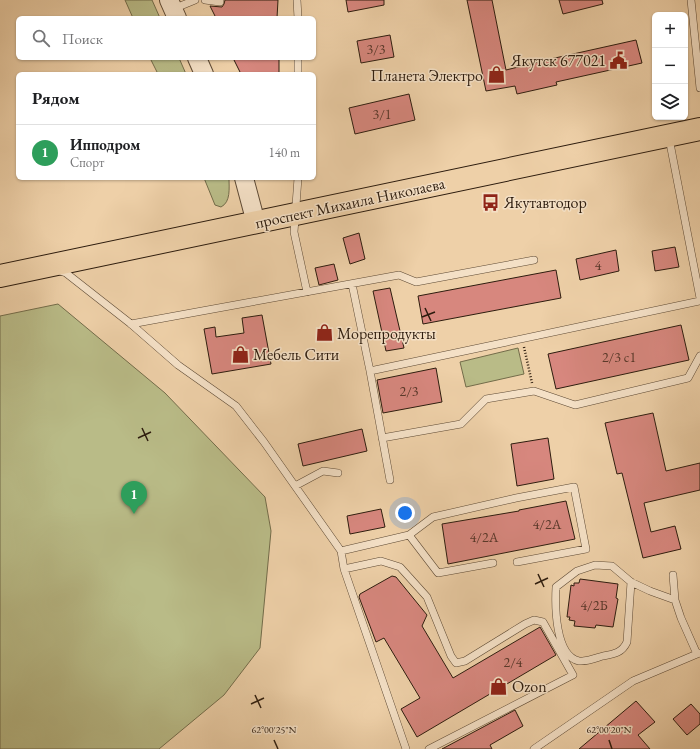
<!DOCTYPE html>
<html lang="ru">
<head>
<meta charset="utf-8">
<style>
	body { margin:0; font-family:"EB Garamond",serif; background:#f2f2f2; color:#202124 }
	.controls { position:absolute; right:12px; top:12px; display:grid; overflow:hidden; border-radius:6px; box-shadow:0 1px 3px #0004 }
	.controls button { width:36px; height:36px; display:grid; place-items:center; padding:0; border:0; border-bottom:1px solid #e0e0e0; background:#fff; color:#202124; font:20px sans-serif }
	.you { position:absolute; left:405px; top:513px; width:14px; height:14px; margin:-10px; border:3px solid #fff; border-radius:50%; background:#1a73e8; box-shadow:0 0 0 6px #1a73e833 }
	.badge { display:grid; place-items:center; width:26px; height:26px; border-radius:50%; background:#0f766e; color:#fff; font-size:13px; font-weight:700 }
	.pin { position:absolute; translate:-50% -33px; filter:drop-shadow(0 1px 2px #0008) }
	.pin::after { content:''; position:absolute; top:21px; width:14px; height:12px; background:inherit; clip-path:polygon(0 0,100% 0,50% 100%) }
	.list { margin:0; padding:0; list-style:none }
	h2 { display:flex; justify-content:space-between; align-items:center; height:52px; margin:0; padding:0 16px; font-size:17px }
	h2 small { font-size:13px; font-weight:400; color:#757577 }
	.list li { display:grid; grid-template-columns:26px 1fr auto; gap:12px; align-items:center; box-sizing:border-box; height:56px; padding:0 16px; border-top:1px solid #e0e0e0 }
	.list b { display:block; font-size:15px; white-space:nowrap }
	.list p { margin:0; font-size:13px; white-space:nowrap; color:#757577 }
	.list em { font-size:13px; font-style:normal; color:#757577 }
	.icon { flex:none; width:22px; height:22px; fill:none; stroke:currentColor; stroke-width:2; stroke-linecap:round; stroke-linejoin:round }
	.map { position:relative; flex:none; width:700px; height:749px; overflow:hidden }
	.search { position:absolute; background:#fff; box-shadow:0 1px 3px #0004; left:16px; top:16px; width:300px; height:44px; display:flex; align-items:center; gap:10px; box-sizing:border-box; padding:0 14px; border-radius:6px; color:#757577; font-size:15px }
	.panel { position:absolute; background:#fff; box-shadow:0 1px 3px #0004; left:16px; top:72px; width:300px; height:108px; border-radius:6px }
	.map>svg:first-child { display:block }
	.green { fill:#b9bb87; stroke:#736c4a }
	.building { fill:#d7877e; stroke:#2d1c0e }
	.lines { fill:none; stroke-linecap:round; stroke-linejoin:round }
	.service-casing { stroke:#5d4934; stroke-width:8 }
	.tertiary-casing { stroke:#5d4934; stroke-width:20 }
	.primary-casing { stroke:#2d1c0e; stroke-width:24 }
	.path { stroke:#2d1c0e; stroke-width:2.5; stroke-dasharray:1 2; stroke-linecap:butt }
	.service { stroke:#f4e0c6; stroke-width:7 }
	.tertiary { stroke:#f4e0c6; stroke-width:18 }
	.primary { stroke:#eed0a8; stroke-width:22 }
	.ticks { fill:none; stroke:#2d1c0e; stroke-width:1.5 }
	.labels { text-anchor:middle; dominant-baseline:central; stroke-width:3; stroke-linejoin:round; paint-order:stroke }
	.number-label { font-size:14px; fill:#58372a }
	.poi-label { font-size:16px; fill:#2d1c0e; stroke:#f4e0c6; text-anchor:start }
	.street-label { font-size:16px; fill:#2d1c0e; stroke:#f4e0c6 }
	.ticks-label { font-size:10px; text-anchor:middle; fill:#2d1c0e; stroke:#f4e0c6; stroke-width:3; stroke-linejoin:round; paint-order:stroke }
</style>
</head>
<body>
<div class="map">
<svg width="700" height="749" viewBox="0 0 700 749">
	<rect width="100%" height="100%" fill="#eed0a8"/>
	<filter id="stains"><feTurbulence type="fractalNoise" baseFrequency=".005" numOctaves="4"/><feColorMatrix values="0 0 0 0 .2 0 0 0 0 .09 0 0 0 0 .02 0 0 0 .5 -.17"/></filter>
	<radialGradient id="worn" r=".72"><stop offset=".6" stop-color="#630" stop-opacity="0"/><stop offset="1" stop-color="#630" stop-opacity=".3"/></radialGradient>
	<!-- green -->
	<path class="green" d="M 125,0 L 152,0 L 160,18 L 133,18 Z
		M 150,58 L 179,58 L 186,74 L 158,74 Z
		M 204,178 L 229,178 C 229,188 231,202 221,207 L 215,205 Z
		M 58,304 L 165,393 L 265,497 L 271,531 L 260,648 L 224,695 L 159,749 L 0,749 L 0,316 Z
		M 518,348 L 524,374 L 466,387 L 460,362 Z"/>
	<!-- building -->
	<path class="building" d="M 225,0 L 278,0 L 277,18 L 216,18 L 210,6 L 222,7 L 224,4 Z
		M 346,0 L 384,0 L 384,5 L 348,12 Z
		M 467,0 L 492,0 L 506,70 L 555,58 L 636,40 L 642,63 L 556,82 L 557,85 L 517,94 L 515,86 L 486,91 Z
		M 559,0 L 602,0 L 603,4 L 563,14 Z
		M 390,35 L 394,57 L 361,63 L 357,41 Z
		M 233,58 L 279,58 L 279,74 L 241,74 Z
		M 409,94 L 415,120 L 355,134 L 349,108 Z
		M 359,233 L 365,259 L 350,264 L 343,238 Z
		M 675,247 L 679,267 L 655,271 L 652,251 Z
		M 616,250 L 619,271 L 580,280 L 576,259 Z
		M 334,264 L 338,280 L 319,285 L 315,268 Z
		M 556,270 L 561,298 L 423,324 L 418,296 Z
		M 390,288 L 404,348 L 386,351 L 373,291 Z
		M 262,315 L 271,364 L 212,374 L 204,329 L 215,327 L 216,337 L 244,333 L 242,318 Z
		M 681,325 L 689,360 L 556,389 L 548,354 Z
		M 436,368 L 442,402 L 383,413 L 377,380 Z
		M 653,413 L 666,471 L 700,463 L 700,490 L 644,503 L 651,532 L 675,526 L 681,549 L 643,558 L 622,473 L 617,474 L 605,423 Z
		M 362,429 L 367,451 L 303,466 L 298,444 Z
		M 548,438 L 554,479 L 517,486 L 511,444 Z
		M 566,501 L 575,539 L 448,564 L 442,524 L 519,511 L 519,510 Z
		M 381,509 L 385,527 L 350,534 L 347,516 Z
		M 392,576 L 396,577 L 427,615 L 422,626 L 453,678 L 540,627 L 556,655 L 417,737 L 401,709 L 420,698 L 384,638 L 376,642 L 359,597 L 360,594 Z
		M 580,579 L 618,584 L 616,598 L 618,599 L 613,627 L 596,625 L 595,628 L 574,626 L 575,621 L 569,620 L 570,617 L 567,617 L 571,585 L 574,586 L 574,583 L 579,583 Z
		M 636,701 L 655,722 L 638,735 L 650,749 L 579,749 Z
		M 691,704 L 700,714 L 700,724 L 687,735 L 673,719 Z
		M 515,710 L 523,726 L 490,745 L 492,749 L 442,749 Z"/>
	<g class="lines">
		<defs>
			<path id="service" d="M 205,0 L 220,2 L 220,0
				M 297,0 L 298,18
				M 691,0 L 700,88
				M 173,9 L 195,0
				M 298,58 L 298,74
				M 669,138 L 700,298
				M 298,178 L 294,232 L 307,292
				M 57,270 L 66,273 L 131,324 L 178,365 L 236,406 L 264,442 L 295,486 L 323,471 L 338,473
				M 352,284 L 370,371
				M 131,324 L 399,275 L 416,282 L 534,260
				M 382,438 L 461,424 L 486,399 L 534,391 L 575,405 L 688,378 L 700,356
				M 390,480 L 370,371 L 700,301
				M 295,486 L 341,551 L 409,535 L 433,517 L 516,498 L 574,487 L 586,549 L 517,562
				M 409,535 L 438,573 L 493,563
				M 341,551 L 344,569 L 406,749
				M 344,569 L 381,561 L 400,567 L 427,597 L 451,656 L 456,663 L 465,661 L 525,624 L 534,620 L 543,622 L 573,675 L 429,749
				M 673,575 L 675,600 L 681,618 L 697,654 L 700,653
				M 631,582 L 627,642 C 622,653 614,654 603,656 C 596,658 586,662 579,661 C 555,656 555,606 556,587 L 577,571 L 595,565 L 612,566 L 631,582 L 650,591 L 675,600
				M 534,749 L 633,681 L 697,654"/>
			<path id="tertiary" d="M 169,0 L 177,18
				M 197,58 L 204,74
				M 244,178 L 256,223"/>
			<path id="primary" d="M 0,276 L 700,129"/>
		</defs>
		<!-- service casing -->
		<use href="#service" class="service-casing"/>
		<!-- tertiary casing -->
		<use href="#tertiary" class="tertiary-casing"/>
		<!-- primary casing -->
		<use href="#primary" class="primary-casing"/>
		<!-- path -->
		<path class="path" d="M 524,347 L 532,383"/>
		<!-- service -->
		<use href="#service" class="service"/>
		<!-- tertiary -->
		<use href="#tertiary" class="tertiary"/>
		<!-- primary -->
		<use href="#primary" class="primary"/>
	</g>
	<!-- ticks -->
	<path class="ticks" d="M 425,308 L 431,321M 422,317 L 435,312M 142,428 L 148,441M 138,438 L 151,432M 538,574 L 544,587M 535,584 L 548,578M 255,695 L 261,708M 251,704 L 264,698M 274,740 L 278,749M 609,740 L 612,749"/>
	<!-- icons -->
	<defs>
		<symbol id="civic-bare" viewBox="-9 -9 18 18"><path d="M-.6-6.5H3V-4.5H.6V-3L4-1V1h2V6H-6V1h2V-1L-.6-3ZM-1.2 2.5V6h2.4V2.5Z" fill="#8f2418" stroke="#f4e0c6" stroke-width="2.5" paint-order="stroke"/></symbol>
		<symbol id="shop-bare" viewBox="-9 -9 18 18"><path d="M-5-2.5h2.3a2.7 3.5 0 0 1 5.4 0H5L5.5 6h-11ZM-1.5-2.5h3a1.5 2.3 0 0 0-3 0Z" fill="#8f2418" stroke="#f4e0c6" stroke-width="2.5" paint-order="stroke"/></symbol>
		<symbol id="bus-bare" viewBox="-9 -9 18 18"><path d="M-5-6H5V4H4V6H2V4H-2V6H-4V4H-5ZM-3.5-4V0h7V-4ZM-3.5 1.2v1.5H-2V1.2ZM2 1.2v1.5H3.5V1.2Z" fill="#8f2418" stroke="#f4e0c6" stroke-width="2.5" paint-order="stroke"/></symbol>
	</defs>
	<g fill-rule="evenodd">
		<use href="#civic-bare" x="606" y="48" width="25" height="25"/>
		<use href="#shop-bare" x="484" y="62" width="25" height="25"/>
		<use href="#bus-bare" x="478" y="190" width="25" height="25"/>
		<use href="#shop-bare" x="312" y="320" width="25" height="25"/>
		<use href="#shop-bare" x="228" y="342" width="25" height="25"/>
		<use href="#shop-bare" x="486" y="674" width="25" height="25"/>
	</g>
	<g class="labels">
		<!-- number labels -->
		<g class="number-label">
			<text x="376" y="49">3/3</text>
			<text x="382" y="114">3/1</text>
			<text x="598" y="265">4</text>
			<text x="619" y="357">2/3 с1</text>
			<text x="409" y="391">2/3</text>
			<text x="547" y="524">4/2А</text>
			<text x="484" y="537">4/2А</text>
			<text x="594" y="605">4/2Б</text>
			<text x="513" y="662">2/4</text>
		</g>
		<!-- poi labels -->
		<g class="poi-label">
			<text x="606" y="60" text-anchor="end">Якутск 677021</text>
			<text x="483" y="75" text-anchor="end">Планета Электро</text>
			<text x="504" y="202">Якутавтодор</text>
			<text x="337" y="333">Морепродукты</text>
			<text x="253" y="354">Мебель Сити</text>
			<text x="512" y="686">Ozon</text>
		</g>
		<!-- street labels -->
		<g class="street-label">
			<text transform="translate(350 203) rotate(-12)">проспект Михаила Николаева</text>
		</g>
	</g>
	<g class="ticks-label">
		<text x="274" y="733">62°00'25"N</text>
		<text x="609" y="733">62°00'20"N</text>
	</g>
	<rect width="100%" height="100%" filter="url(#stains)"/>
	<rect width="100%" height="100%" fill="url(#worn)"/>
</svg>
<div class="controls">
<button>+</button>
<button>−</button>
<button><svg class="icon" aria-label="layers" viewBox="0 0 24 24"><path d="M12 4l9 5-9 5-9-5zM3 14l9 5 9-5"/></svg></button>
</div>
<div class="you"></div>
<div class="pin badge" style="left:134px;top:514px;background:#2e9e5b">1</div>
<div class="search"><svg class="icon" aria-label="search" viewBox="0 0 24 24"><circle cx="10" cy="10" r="6"/><path d="M15 15l6 6"/></svg>Поиск</div>
<section class="panel">
<h2>Рядом<small></small></h2>
<ul class="list">
<li><span class="badge" style="background:#2e9e5b">1</span><div><b>Ипподром</b><p>Спорт</p></div><em>140 m</em></li>
</ul>
</section>
</div>
</body>
</html>
